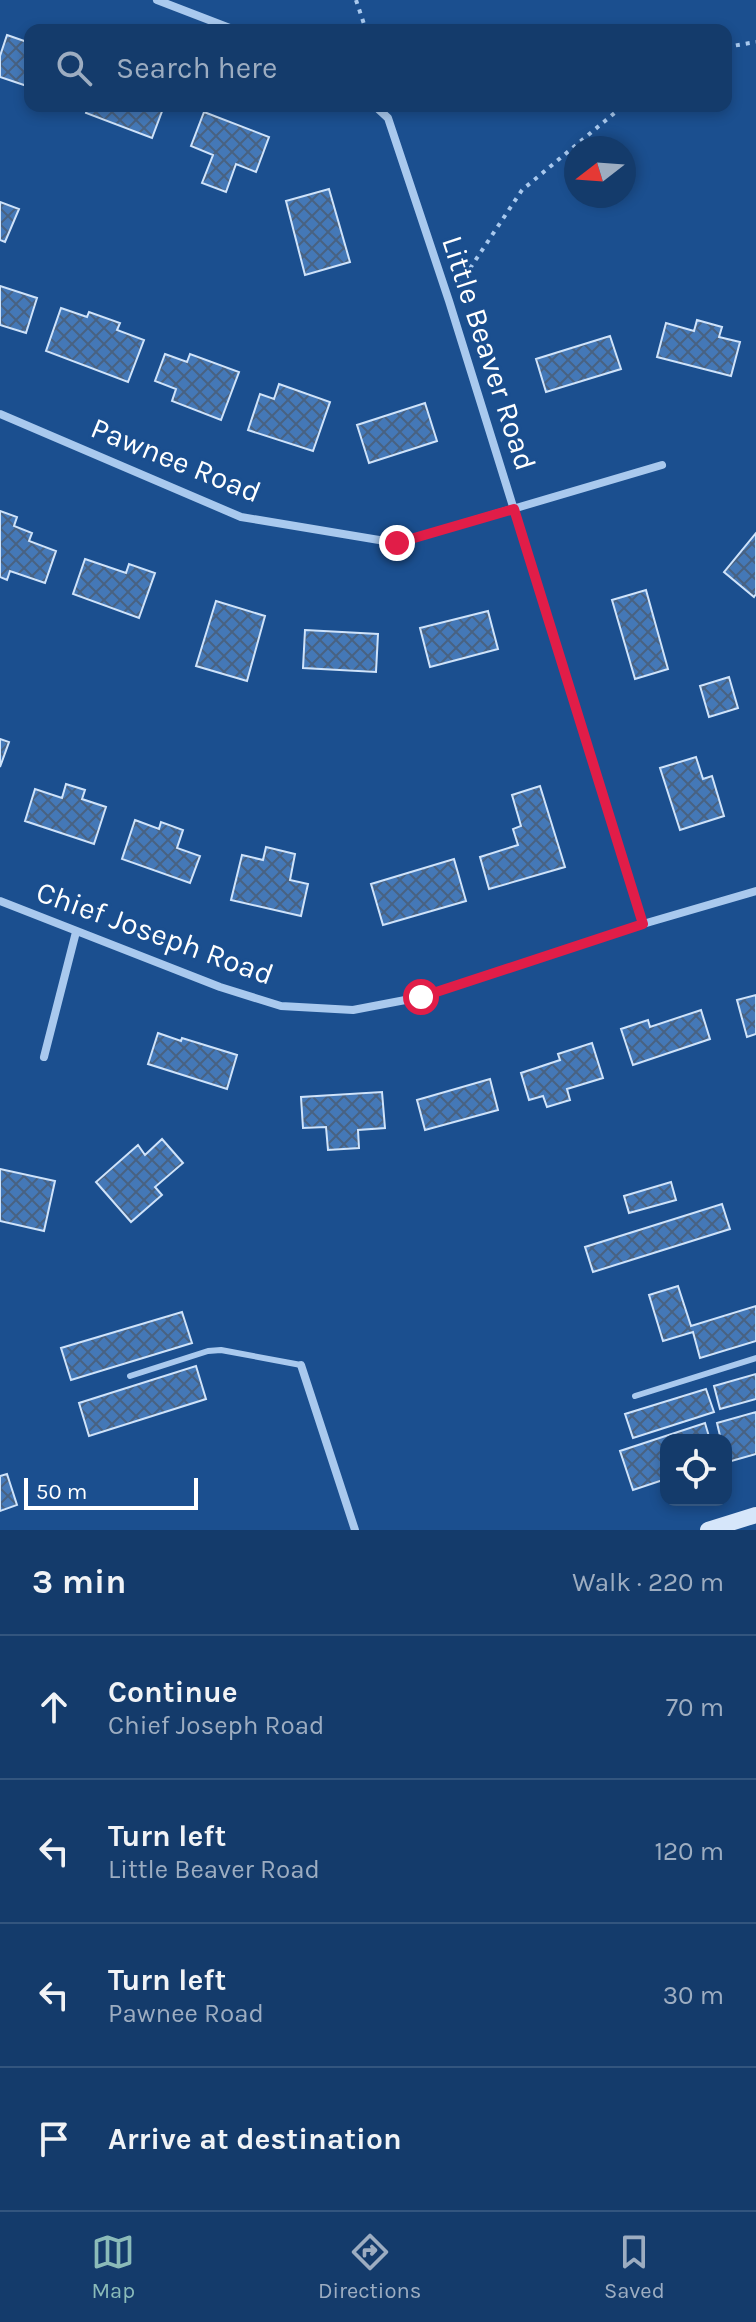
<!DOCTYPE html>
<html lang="en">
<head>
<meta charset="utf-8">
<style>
	body { margin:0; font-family:Karla,sans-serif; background:#214673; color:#f1f3f6 }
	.controls { position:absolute; right:24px; bottom:24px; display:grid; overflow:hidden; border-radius:16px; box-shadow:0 4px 12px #0003 }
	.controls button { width:72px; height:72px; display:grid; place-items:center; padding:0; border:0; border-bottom:2px solid #33557e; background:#143b6b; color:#f1f3f6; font:40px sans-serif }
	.compass { position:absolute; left:564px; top:136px; width:72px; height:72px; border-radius:50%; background:#143b6b; box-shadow:0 4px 12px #0003; rotate:253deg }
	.scale { position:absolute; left:24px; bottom:20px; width:174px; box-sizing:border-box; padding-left:8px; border:4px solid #fff; border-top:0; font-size:22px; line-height:28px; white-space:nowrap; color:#fff; -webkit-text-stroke:6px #1b4f8f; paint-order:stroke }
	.stop { position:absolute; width:24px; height:24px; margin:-18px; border:6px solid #e11d48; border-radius:50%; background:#fff }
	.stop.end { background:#e11d48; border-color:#fff; box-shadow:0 2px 8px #0008 }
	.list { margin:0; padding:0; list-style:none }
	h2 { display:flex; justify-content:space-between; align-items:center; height:104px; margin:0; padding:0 32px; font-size:34px }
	h2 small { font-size:26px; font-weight:400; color:#9dadc1 }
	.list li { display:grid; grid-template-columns:52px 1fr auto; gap:24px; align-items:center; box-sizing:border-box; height:144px; padding:0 32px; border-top:2px solid #33557e }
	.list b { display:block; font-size:30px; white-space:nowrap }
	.list p { margin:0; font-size:26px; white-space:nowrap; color:#9dadc1 }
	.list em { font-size:26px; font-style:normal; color:#9dadc1 }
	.icon { flex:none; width:44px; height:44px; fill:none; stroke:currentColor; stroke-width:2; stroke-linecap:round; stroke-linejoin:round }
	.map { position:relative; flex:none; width:756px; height:1530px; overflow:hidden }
	.search { position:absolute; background:#143b6b; box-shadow:0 4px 12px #0003; left:24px; right:24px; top:24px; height:88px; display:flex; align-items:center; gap:20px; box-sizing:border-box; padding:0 28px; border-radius:16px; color:#9dadc1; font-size:30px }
	.sheet { height:680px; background:#143b6b }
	nav { display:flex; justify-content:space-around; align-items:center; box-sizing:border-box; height:112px; border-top:2px solid #33557e; background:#143b6b; font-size:22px; color:#9dadc1 }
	nav a { display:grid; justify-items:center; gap:4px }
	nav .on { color:#8bbbb9 }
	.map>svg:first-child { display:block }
	.building { fill:url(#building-cross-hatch); stroke:#cfe3fa; stroke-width:2 }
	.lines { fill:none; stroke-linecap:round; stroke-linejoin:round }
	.path { stroke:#a9c9ee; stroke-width:4; stroke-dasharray:4 6; stroke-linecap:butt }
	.service { stroke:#a9c9ee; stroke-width:6 }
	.minor { stroke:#a9c9ee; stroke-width:8 }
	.secondary { stroke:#d6e6fa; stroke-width:16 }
	.route { stroke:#e11d48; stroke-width:10 }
	.labels { text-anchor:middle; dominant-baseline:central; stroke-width:6; stroke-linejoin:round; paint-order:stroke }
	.street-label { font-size:30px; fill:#fff; stroke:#1b4f8f }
</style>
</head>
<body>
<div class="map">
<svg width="756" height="1530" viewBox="0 0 756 1530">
	<defs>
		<pattern id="building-cross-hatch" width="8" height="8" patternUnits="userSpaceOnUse" patternTransform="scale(2)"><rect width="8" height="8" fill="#4478b7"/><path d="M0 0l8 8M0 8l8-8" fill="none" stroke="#486282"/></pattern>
	</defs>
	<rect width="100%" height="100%" fill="#1b4f8f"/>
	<!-- building -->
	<path class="building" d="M 7,35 L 30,43 L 30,87 L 0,77 L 0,56 Z
		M 88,106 L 164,106 L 152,138 L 86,113 Z
		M 204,112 L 269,137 L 256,172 L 236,164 L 226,192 L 202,183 L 213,155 L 191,146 Z
		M 329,189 L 350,262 L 305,275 L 286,201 Z
		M 0,202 L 19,209 L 5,242 L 0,240 Z
		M 0,286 L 37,298 L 26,333 L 0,325 Z
		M 61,308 L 87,317 L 89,312 L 120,323 L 117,330 L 144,340 L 128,382 L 46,351 Z
		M 697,320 L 722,327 L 719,337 L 740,342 L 731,376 L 657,357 L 666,323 L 694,331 Z
		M 610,336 L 621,369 L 546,392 L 536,359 Z
		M 165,354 L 187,362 L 190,354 L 239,372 L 221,420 L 172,401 L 176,389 L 155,381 Z
		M 279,384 L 330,402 L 313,451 L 248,430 L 260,394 L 274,399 Z
		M 425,403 L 437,441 L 369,463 L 357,425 Z
		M 0,511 L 17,517 L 14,526 L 32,533 L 29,541 L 56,551 L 45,583 L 10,571 L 7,580 L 0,577 Z
		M 756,533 L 756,594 L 754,597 L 724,572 Z
		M 85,559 L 126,573 L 129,564 L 155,573 L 139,618 L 73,594 Z
		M 646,590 L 668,669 L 635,679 L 612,600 Z
		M 216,601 L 265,616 L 247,681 L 196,666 Z
		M 488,611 L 498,649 L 430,667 L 420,628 Z
		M 305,630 L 378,634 L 376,672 L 303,668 Z
		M 729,677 L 738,708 L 709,717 L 700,686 Z
		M 0,739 L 9,742 L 0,767 Z
		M 696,757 L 703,779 L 712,776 L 724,816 L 680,830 L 660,768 Z
		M 66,784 L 85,790 L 82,799 L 106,807 L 94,844 L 25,821 L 35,789 L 62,798 Z
		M 540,786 L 565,867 L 489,889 L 480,857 L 518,845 L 513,829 L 521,826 L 512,795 Z
		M 135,820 L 159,829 L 161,822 L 183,830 L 177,848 L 200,856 L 190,883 L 122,859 Z
		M 266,847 L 295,854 L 290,880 L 308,884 L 301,916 L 231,900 L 242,855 L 263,860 Z
		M 454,859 L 466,901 L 383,925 L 371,884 Z
		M 756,995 L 756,1034 L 747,1037 L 737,1000 Z
		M 701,1010 L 710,1039 L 633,1065 L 621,1029 L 648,1020 L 650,1027 Z
		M 158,1033 L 181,1041 L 182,1038 L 237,1055 L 227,1089 L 148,1064 Z
		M 592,1043 L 603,1078 L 567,1089 L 570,1100 L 547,1107 L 543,1096 L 529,1100 L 521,1073 L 560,1060 L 558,1054 Z
		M 490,1079 L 498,1110 L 425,1130 L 417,1100 Z
		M 382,1092 L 385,1128 L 358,1130 L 359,1148 L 328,1150 L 326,1127 L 303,1128 L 301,1097 Z
		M 162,1139 L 183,1163 L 155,1187 L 162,1195 L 131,1222 L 96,1182 L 138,1145 L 145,1155 Z
		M 0,1169 L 55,1181 L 44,1231 L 0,1221 Z
		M 671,1182 L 676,1200 L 629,1213 L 624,1196 Z
		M 722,1204 L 730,1229 L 593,1272 L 585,1247 Z
		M 678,1286 L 691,1326 L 756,1306 L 756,1341 L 700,1358 L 693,1332 L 663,1341 L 649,1295 Z
		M 182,1312 L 192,1343 L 71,1380 L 61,1348 Z
		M 196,1366 L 206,1399 L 89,1436 L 79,1403 Z
		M 756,1374 L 756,1399 L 720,1409 L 714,1386 Z
		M 706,1389 L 714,1412 L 633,1438 L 625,1414 Z
		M 756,1412 L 756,1454 L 728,1462 L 726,1440 L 721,1440 L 717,1423 Z
		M 705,1423 L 710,1440 L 666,1440 L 666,1479 L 633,1490 L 620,1451 Z
		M 7,1474 L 17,1505 L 0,1511 L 0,1476 Z"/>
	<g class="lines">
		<!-- path -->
		<path class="path" d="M 356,0 L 366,30
			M 726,47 L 756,42
			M 459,285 L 522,190 L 623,106"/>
		<!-- service -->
		<path class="service" d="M 130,1376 L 208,1351 L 221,1350 L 301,1365
			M 635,1396 L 756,1358"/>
		<!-- minor -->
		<path class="minor" d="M 157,0 L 235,30
			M 375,106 L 388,118 L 449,301 L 643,924
			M 0,414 L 241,517 L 397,543 L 662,465
			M 0,901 L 220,987 L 281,1006 L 353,1010 L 421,997 L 643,924 L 756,891
			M 44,1057 L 76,932
			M 301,1365 L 355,1530"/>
		<!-- secondary -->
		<path class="secondary" d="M 708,1530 L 756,1515"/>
	</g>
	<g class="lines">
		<!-- route -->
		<path class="route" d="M 397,543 L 514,509 L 643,924 L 421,997"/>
	</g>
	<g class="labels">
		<!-- street labels -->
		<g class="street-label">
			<text transform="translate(489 353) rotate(72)">Little Beaver Road</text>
			<text transform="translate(176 460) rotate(22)">Pawnee Road</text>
			<text transform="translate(155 933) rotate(20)">Chief Joseph Road</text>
		</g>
	</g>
</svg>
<div class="controls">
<button><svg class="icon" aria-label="locate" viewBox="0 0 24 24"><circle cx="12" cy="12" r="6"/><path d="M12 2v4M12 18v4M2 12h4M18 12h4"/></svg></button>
</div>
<svg class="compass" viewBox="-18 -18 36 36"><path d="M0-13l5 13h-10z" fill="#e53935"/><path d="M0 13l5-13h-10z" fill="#9dadc1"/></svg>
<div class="scale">50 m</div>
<div class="stop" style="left:421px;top:997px"></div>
<div class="stop end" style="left:397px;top:543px"></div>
<div class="search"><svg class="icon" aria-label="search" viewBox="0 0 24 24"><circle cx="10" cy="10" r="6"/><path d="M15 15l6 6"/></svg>Search here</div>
</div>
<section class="sheet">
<h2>3 min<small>Walk · 220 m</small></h2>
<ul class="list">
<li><svg class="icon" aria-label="ahead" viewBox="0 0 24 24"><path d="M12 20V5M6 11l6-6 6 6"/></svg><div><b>Continue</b><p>Chief Joseph Road</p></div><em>70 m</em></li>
<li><svg class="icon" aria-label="left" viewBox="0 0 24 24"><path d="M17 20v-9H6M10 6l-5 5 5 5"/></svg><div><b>Turn left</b><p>Little Beaver Road</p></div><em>120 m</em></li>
<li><svg class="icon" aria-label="left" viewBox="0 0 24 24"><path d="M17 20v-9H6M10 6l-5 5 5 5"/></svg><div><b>Turn left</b><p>Pawnee Road</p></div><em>30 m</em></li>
<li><svg class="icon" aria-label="arrive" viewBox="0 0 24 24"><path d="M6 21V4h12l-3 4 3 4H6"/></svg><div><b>Arrive at destination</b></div></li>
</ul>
</section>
<nav>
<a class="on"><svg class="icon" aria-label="map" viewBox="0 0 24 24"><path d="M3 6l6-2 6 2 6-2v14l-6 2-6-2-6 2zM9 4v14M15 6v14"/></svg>Map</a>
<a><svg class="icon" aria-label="directions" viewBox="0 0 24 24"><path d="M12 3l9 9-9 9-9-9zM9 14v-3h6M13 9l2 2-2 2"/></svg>Directions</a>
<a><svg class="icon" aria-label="saved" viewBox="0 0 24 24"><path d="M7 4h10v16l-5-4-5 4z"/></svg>Saved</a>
</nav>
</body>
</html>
